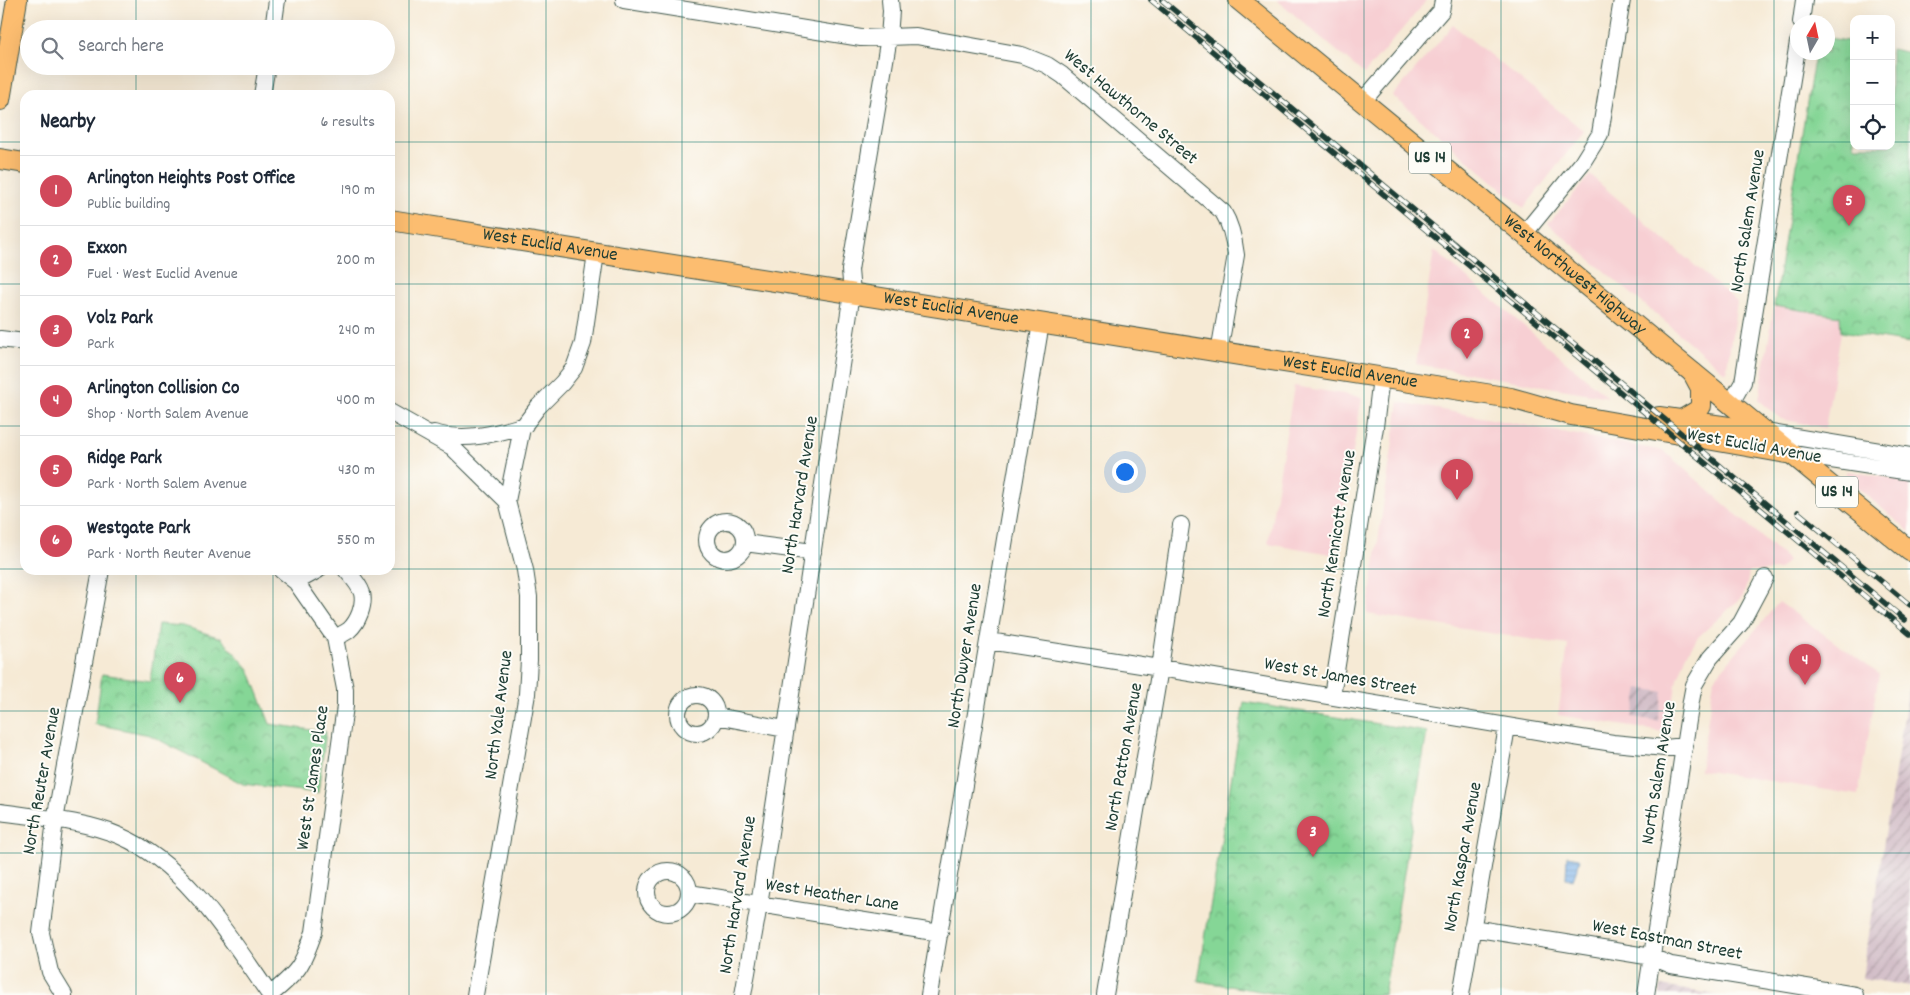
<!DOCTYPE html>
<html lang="en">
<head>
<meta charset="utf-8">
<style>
	body { margin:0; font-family:Dekko,sans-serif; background:#f2f2f3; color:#1f2937 }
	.controls { position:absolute; right:15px; top:15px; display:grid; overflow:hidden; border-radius:10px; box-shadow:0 5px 20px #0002 }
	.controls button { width:45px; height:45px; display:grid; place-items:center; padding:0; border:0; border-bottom:1px solid #e0e1e3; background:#fff; color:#1f2937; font:25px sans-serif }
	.compass { position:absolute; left:1790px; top:15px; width:45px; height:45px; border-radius:50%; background:#fff; box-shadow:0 5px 20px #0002; rotate:9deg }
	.you { position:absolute; left:1124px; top:471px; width:18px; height:18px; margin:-12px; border:4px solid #fff; border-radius:50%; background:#1a73e8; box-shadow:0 0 0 8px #1a73e833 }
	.badge { display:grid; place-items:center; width:32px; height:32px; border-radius:50%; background:#d1495b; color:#fff; font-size:16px; font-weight:700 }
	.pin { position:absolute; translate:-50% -41px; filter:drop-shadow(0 1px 2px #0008) }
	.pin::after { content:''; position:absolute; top:26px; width:18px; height:15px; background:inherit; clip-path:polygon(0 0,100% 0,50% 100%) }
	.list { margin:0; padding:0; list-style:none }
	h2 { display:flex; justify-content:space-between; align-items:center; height:65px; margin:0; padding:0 20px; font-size:21px }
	h2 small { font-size:16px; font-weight:400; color:#747a83 }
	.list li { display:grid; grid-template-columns:32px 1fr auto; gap:15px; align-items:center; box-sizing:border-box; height:70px; padding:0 20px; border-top:1px solid #e0e1e3 }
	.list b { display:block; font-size:19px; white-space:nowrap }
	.list p { margin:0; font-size:16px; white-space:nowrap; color:#747a83 }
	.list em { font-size:16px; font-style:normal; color:#747a83 }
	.icon { flex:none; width:28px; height:28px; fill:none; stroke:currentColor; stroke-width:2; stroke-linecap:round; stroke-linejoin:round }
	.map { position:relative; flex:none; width:1910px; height:995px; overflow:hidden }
	.search { position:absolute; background:#fff; box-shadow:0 5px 20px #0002; left:20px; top:20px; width:375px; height:55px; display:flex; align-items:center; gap:12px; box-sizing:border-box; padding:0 18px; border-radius:28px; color:#747a83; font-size:19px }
	.panel { position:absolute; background:#fff; box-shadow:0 5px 20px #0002; left:20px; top:90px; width:375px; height:485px; border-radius:15px }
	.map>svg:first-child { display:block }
	.built { fill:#f7cfd3 }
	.industrial { fill:url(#industrial-furrows) }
	.park { fill:url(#park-crowns); stroke:#528a65 }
	.water { fill:url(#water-rules); stroke:#4c768e }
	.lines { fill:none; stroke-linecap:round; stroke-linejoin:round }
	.minor-casing { stroke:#3f574c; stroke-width:18 }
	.major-casing { stroke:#3f574c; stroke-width:22 }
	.minor { stroke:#fff; stroke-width:16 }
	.major { stroke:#fcbd6f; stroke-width:20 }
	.rail-casing { stroke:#1f3d34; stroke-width:5.5 }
	.rail { stroke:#fdfcf7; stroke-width:4; stroke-dasharray:11; stroke-linecap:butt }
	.grid { fill:none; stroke:#0f766e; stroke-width:1; stroke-opacity:0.55 }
	.labels { text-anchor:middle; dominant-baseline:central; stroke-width:4; stroke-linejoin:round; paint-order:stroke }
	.shield { fill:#fdfcf7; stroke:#62766e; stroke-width:1 }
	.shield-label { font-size:18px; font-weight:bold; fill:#1f3d34 }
	.street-label { font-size:19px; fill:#1f3d34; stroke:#fdfcf7 }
</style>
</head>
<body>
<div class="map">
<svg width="1910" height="995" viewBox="0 0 1910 995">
	<defs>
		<pattern id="industrial-furrows" width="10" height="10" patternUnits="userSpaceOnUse" patternTransform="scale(1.25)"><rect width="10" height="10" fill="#d2bdc7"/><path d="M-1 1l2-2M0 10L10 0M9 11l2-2" fill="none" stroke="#aa9ba2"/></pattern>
		<pattern id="park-crowns" width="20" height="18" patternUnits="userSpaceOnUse" patternTransform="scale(1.25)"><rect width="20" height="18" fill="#85d696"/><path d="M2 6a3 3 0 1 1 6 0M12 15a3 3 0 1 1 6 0" fill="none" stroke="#6caf7b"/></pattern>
		<pattern id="water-rules" width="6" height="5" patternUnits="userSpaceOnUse" patternTransform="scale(1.25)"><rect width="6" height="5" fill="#7ab0e9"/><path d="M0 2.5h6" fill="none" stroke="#6390be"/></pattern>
	</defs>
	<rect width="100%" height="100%" fill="#fdfcf7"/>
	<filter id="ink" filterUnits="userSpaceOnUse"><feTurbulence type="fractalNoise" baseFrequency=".02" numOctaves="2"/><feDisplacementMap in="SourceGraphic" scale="10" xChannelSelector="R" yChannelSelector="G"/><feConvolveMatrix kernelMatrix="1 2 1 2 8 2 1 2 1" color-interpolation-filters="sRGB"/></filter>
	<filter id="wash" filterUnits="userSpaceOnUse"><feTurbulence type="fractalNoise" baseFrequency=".0096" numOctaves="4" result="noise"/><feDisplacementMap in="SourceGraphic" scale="20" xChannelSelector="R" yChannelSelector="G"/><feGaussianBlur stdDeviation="1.12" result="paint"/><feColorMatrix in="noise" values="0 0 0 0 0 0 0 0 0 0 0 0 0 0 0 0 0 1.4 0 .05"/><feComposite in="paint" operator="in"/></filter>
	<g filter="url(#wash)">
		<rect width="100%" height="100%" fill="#f6ead5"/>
		<!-- built -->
		<path class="built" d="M 1277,0 L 1427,0 L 1364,74 Z
			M 1453,25 L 1584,131 L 1524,208 L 1393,96 Z
			M 1590,175 L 1737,302 L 1726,373 L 1548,224 Z
			M 1434,250 L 1608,397 L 1416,364 Z
			M 1774,306 L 1841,316 L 1841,332 L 1825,428 L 1781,419 L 1759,400 Z
			M 1294,386 L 1362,397 L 1336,555 L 1268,543 Z
			M 1399,402 L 1664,451 L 1788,560 L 1779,570 L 1749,572 L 1747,584 L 1743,596 L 1697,638 L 1686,656 L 1676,684 L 1669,733 L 1558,715 L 1568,645 L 1367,614 Z
			M 1847,471 L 1910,481 L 1910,532 L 1845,477 Z
			M 1779,602 L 1879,674 L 1858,795 L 1700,770 L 1714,679 Z"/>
		<!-- industrial -->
		<path class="industrial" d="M 1910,679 L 1910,986 L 1862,978 Z
			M 1639,688 L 1663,692 L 1658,721 L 1633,717 Z
			M 1661,986 L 1718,995 L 1660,995 Z"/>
		<!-- park -->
		<path class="park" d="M 1828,38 L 1854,42 L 1854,146 L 1891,146 L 1891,49 L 1910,53 L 1910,343 L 1841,332 L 1840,316 L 1774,306 L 1815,53 L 1828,52 Z
			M 158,624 L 183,626 L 221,638 L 249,669 L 270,724 L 326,732 L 318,793 L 243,784 L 150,735 L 95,724 L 102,674 L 150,681 Z
			M 1244,702 L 1427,732 L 1384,995 L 1284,995 L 1198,981 Z"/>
		<!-- water -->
		<path class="water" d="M 1567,856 L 1579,858 L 1580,860 L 1573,880 L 1566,878 Z"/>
	</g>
	<g filter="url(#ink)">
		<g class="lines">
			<defs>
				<path id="minor" d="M 624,0 L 861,38 L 916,36 L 1022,55 L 1047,65 L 1062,75 L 1223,212 C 1231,225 1234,239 1236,255 L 1219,352
					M 1801,22 L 1804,0
					M 273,29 L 277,0
					M 262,95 L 267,66
					M 1362,102 L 1441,11 L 1443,0
					M 1524,234 L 1582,163 L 1600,134 L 1622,0
					M 0,339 L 25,342
					M 1731,403 L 1743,382 L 1798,42
					M 390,412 L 452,447 L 507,501
					M 1765,432 L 1910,456
					M 434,433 C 464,442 496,434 525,425
					M 1792,454 L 1910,472
					M707 540a19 19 0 1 1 38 0a19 19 0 1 1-38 0Z
					M 745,543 L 813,552
					M 296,582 L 318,570
					M 335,638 C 340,635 345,633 349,630 C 358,622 365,605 362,593 C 359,584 352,577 346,570
					M 989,641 L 1160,668 L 1543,732 L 1613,743 L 1665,748 L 1685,746
					M678 714a19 19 0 1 1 38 0a19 19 0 1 1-38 0Z
					M 1332,696 L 1375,427 L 1381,377
					M 716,716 L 785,729
					M 0,812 C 40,818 82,820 120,836 C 186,864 230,938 270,995
					M647 892a21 21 0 1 1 42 0a21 21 0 1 1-42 0Z
					M 689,893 L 940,933
					M 1472,928 L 1652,957 L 1671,965 L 1855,995
					M 64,995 L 50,972 L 41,933 L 55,820 L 101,570
					M 270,995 C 298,972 302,967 314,932 L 345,706 L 345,689 L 335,638 L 296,582 L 281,570
					M 475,995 L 527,694 L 529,660 L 529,597 L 525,570 L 507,501 L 522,428 L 538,407 L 562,383 L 574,368 L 583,343 L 596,253
					M 743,995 L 759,905 L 852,293 L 850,270 L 889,37 L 891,11 L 890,0
					M 929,995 L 1041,323
					M 1105,995 L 1160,668 L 1181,525
					M 1461,995 L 1507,727
					M 1646,995 L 1691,701 L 1694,685 L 1710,658 L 1741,623 L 1765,578"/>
				<g id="major">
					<path id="s1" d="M 1239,0 L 1910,551"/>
					<path d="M 0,100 L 17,0"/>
					<path d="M 0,159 L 25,163"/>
					<path id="s2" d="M 390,220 L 1511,398 L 1571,415 L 1792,454"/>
					<path d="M 1659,417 L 1764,432"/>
					<path d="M 1682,420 L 1697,411 L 1701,406 L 1701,388 L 1693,373"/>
				</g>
			</defs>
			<!-- minor casing -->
			<use href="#minor" class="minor-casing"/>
			<!-- major casing -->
			<use href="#major" class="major-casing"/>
			<!-- minor -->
			<use href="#minor" class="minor"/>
			<!-- major -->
			<use href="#major" class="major"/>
			<defs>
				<path id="rail" d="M 1151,0 L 1910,634
					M 1162,0 L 1905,620
					M 1798,512 L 1910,605"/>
			</defs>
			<!-- rail casing -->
			<use href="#rail" class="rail-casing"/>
			<!-- rail -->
			<use href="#rail" class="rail"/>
		</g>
	</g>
	<!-- grid -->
	<path class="grid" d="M 136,0 L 136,29M 273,0 L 273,29M 409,0 L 409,995M 546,0 L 546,995M 682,0 L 682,995M 819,0 L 819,995M 955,0 L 955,995M 1091,0 L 1091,995M 1228,0 L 1228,995M 1364,0 L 1364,995M 1501,0 L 1501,995M 1637,0 L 1637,995M 1774,0 L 1774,995M 136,66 L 136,95M 273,66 L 273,95M 0,142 L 25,142M 390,142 L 1854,142M 1891,142 L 1910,142M 0,284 L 25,284M 390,284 L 1910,284M 0,426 L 25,426M 390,426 L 1910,426M 0,569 L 25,569M 390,569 L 1910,569M 136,570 L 136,995M 273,570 L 273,995M 0,711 L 1910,711M 0,853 L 1910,853"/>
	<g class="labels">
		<!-- shield labels -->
		<g class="shield">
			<rect x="1409" y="142.5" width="42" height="31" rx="4"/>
			<rect x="1816" y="476.5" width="42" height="31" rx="4"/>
		</g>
		<g class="shield-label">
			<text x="1430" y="158">US 14</text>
			<text x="1837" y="492">US 14</text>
		</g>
		<!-- street labels -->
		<g class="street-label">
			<text transform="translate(1130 108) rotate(40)">West Hawthorne Street</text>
			<text transform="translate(1749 221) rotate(-81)">North Salem Avenue</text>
			<text stroke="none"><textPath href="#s2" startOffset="162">West Euclid Avenue</textPath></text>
			<text stroke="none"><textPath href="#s1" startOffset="434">West Northwest Highway</textPath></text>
			<text stroke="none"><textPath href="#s2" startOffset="568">West Euclid Avenue</textPath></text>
			<text stroke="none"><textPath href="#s2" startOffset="972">West Euclid Avenue</textPath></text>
			<text transform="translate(1754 447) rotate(10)">West Euclid Avenue</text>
			<text transform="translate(801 495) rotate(-81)">North Harvard Avenue</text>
			<text transform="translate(1338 534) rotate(-81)">North Kennicott Avenue</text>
			<text transform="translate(966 656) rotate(-81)">North Dwyer Avenue</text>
			<text transform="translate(1340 678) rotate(10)">West St James Street</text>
			<text transform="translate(500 715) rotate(-83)">North Yale Avenue</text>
			<text transform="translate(1125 757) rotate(-80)">North Patton Avenue</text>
			<text transform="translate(1660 773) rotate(-81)">North Salem Avenue</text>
			<text transform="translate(314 778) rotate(-82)">West St James Place</text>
			<text transform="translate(43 781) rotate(-80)">North Reuter Avenue</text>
			<text transform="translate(1464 857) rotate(-80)">North Kaspar Avenue</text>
			<text transform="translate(739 895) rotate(-81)">North Harvard Avenue</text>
			<text transform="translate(832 896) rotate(9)">West Heather Lane</text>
			<text transform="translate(1667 941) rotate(11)">West Eastman Street</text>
		</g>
	</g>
</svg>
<div class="controls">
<button>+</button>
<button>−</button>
<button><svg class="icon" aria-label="locate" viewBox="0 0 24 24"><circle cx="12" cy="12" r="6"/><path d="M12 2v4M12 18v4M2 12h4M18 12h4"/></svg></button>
</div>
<svg class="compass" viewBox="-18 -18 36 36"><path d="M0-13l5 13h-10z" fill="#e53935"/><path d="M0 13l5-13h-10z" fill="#747a83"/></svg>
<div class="you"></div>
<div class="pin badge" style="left:1457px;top:500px">1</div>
<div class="pin badge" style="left:1467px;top:359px">2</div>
<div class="pin badge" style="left:1313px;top:857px">3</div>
<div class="pin badge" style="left:1805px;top:685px">4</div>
<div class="pin badge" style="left:1849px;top:226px">5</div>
<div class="pin badge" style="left:180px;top:703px">6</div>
<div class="search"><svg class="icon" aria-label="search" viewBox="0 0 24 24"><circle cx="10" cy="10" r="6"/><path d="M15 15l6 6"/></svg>Search here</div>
<section class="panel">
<h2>Nearby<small>6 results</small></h2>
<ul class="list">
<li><span class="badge">1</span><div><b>Arlington Heights Post Office</b><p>Public building</p></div><em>190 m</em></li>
<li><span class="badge">2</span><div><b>Exxon</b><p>Fuel · West Euclid Avenue</p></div><em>200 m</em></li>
<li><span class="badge">3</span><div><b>Volz Park</b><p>Park</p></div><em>240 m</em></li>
<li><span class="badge">4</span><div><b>Arlington Collision Co</b><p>Shop · North Salem Avenue</p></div><em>400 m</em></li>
<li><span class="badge">5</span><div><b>Ridge Park</b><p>Park · North Salem Avenue</p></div><em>430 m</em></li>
<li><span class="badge">6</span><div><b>Westgate Park</b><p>Park · North Reuter Avenue</p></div><em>550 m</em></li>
</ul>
</section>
</div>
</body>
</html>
